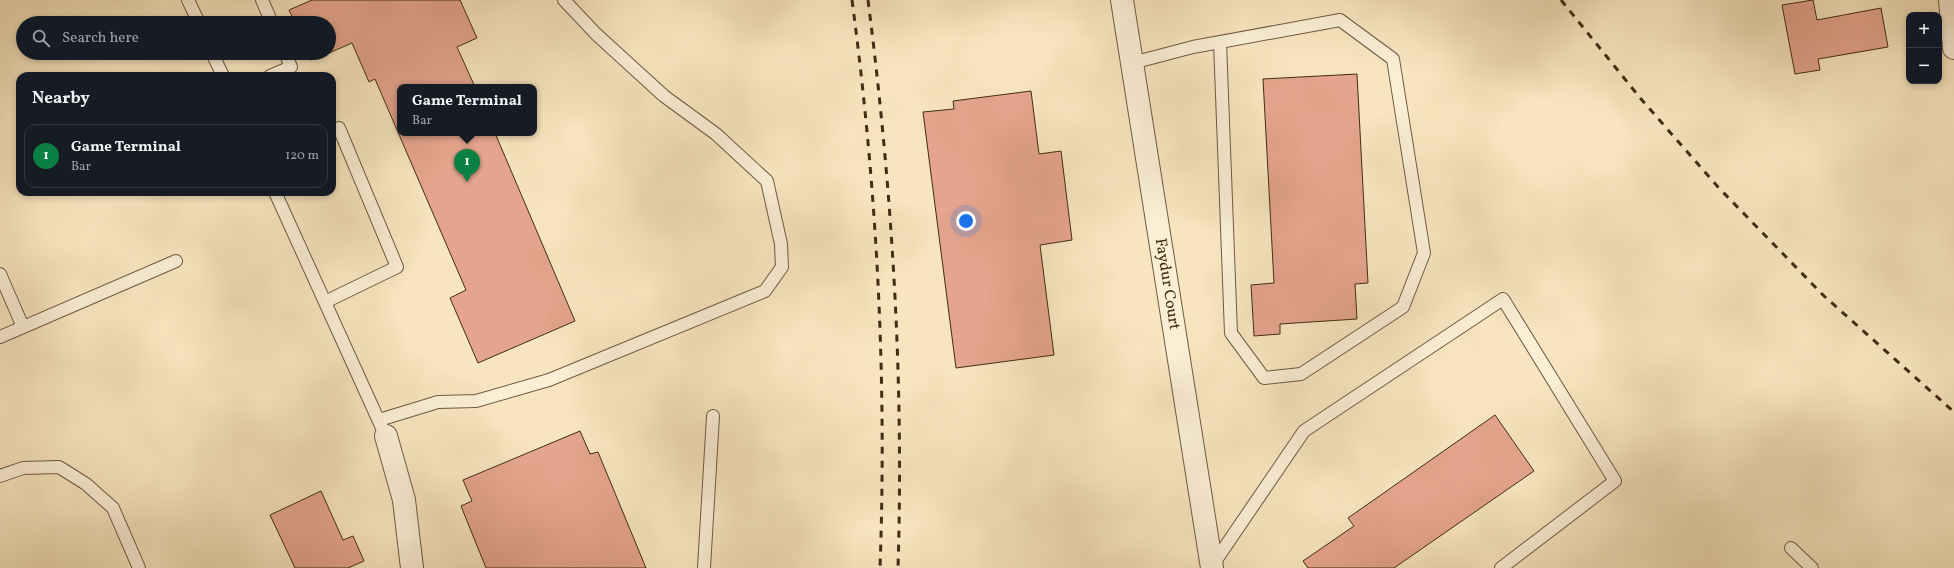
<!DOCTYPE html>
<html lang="en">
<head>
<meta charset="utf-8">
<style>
	body { margin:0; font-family:Vollkorn,serif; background:#20242c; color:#f1f3f6 }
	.controls { position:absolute; right:12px; top:12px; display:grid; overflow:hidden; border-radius:8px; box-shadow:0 2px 6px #0003 }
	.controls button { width:36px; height:36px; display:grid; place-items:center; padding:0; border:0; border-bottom:1px solid #363941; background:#171b24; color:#f1f3f6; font:20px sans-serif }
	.you { position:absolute; left:966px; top:221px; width:14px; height:14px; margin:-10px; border:3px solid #fff; border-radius:50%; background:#1a73e8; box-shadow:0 0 0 6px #1a73e833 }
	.badge { display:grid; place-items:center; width:26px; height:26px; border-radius:50%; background:#0b8043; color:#fff; font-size:13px; font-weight:700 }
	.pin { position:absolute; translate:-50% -33px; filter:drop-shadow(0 1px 2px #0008) }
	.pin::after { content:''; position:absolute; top:21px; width:14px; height:12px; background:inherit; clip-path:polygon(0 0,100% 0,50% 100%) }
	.popup { position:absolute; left:397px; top:84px; width:140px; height:52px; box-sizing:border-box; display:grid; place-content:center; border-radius:8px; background:#171b24; filter:drop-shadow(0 1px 3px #0005); font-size:13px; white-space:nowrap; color:#9ea1a6 }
	.popup b { font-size:15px; color:#f1f3f6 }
	.popup::after { content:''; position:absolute; left:50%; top:100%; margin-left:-8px; border:8px solid transparent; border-top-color:#171b24 }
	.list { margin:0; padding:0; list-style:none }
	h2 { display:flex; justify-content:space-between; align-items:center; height:52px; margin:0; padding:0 16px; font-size:17px }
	h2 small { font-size:13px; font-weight:400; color:#9ea1a6 }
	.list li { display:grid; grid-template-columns:26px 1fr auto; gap:12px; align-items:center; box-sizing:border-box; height:64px; margin:0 8px 8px; padding:0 8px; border:1px solid #363941; border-radius:12px }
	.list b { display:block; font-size:15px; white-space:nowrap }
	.list p { margin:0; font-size:13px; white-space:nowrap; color:#9ea1a6 }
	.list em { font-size:13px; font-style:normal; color:#9ea1a6 }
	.icon { flex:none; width:22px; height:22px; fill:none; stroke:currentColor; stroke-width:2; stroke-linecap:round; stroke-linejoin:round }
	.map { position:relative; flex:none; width:1954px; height:568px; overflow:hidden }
	.search { position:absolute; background:#171b24; box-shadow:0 2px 6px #0003; left:16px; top:16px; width:320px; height:44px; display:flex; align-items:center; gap:10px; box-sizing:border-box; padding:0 14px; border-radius:22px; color:#9ea1a6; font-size:15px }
	.panel { position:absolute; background:#171b24; box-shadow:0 2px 6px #0003; left:16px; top:72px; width:320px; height:124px; border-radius:12px }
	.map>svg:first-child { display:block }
	.building { fill:#e4a48d; stroke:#412c15 }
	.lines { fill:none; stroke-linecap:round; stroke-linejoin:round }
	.service-casing { stroke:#6e5a40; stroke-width:14 }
	.minor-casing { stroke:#6e5a40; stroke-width:24 }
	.service { stroke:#faeed5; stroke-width:12 }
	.minor { stroke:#faeed5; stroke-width:22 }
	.rail { stroke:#412c15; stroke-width:3; stroke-dasharray:7 7; stroke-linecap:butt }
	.labels { text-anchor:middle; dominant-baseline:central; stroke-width:3.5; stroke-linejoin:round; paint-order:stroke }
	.street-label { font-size:16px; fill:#412c15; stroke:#faeed5 }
</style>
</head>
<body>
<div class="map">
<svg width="1954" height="568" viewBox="0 0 1954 568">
	<rect width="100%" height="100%" fill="#f7e5bf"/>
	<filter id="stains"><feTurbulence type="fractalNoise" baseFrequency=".005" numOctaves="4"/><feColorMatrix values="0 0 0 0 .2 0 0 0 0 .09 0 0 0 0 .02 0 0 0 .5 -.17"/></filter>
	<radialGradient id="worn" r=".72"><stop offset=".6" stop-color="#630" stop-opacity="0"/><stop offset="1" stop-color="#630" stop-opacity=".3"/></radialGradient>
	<!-- building -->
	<path class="building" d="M 312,0 L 460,0 L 477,38 L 457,47 L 475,87 L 400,87 L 400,133 L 495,133 L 575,321 L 478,363 L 450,298 L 466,290 L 375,79 L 369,82 L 352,43 L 329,53 L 329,23 L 295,23 L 289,10 Z
		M 1813,0 L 1817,20 L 1881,8 L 1888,47 L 1818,59 L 1820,70 L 1795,74 L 1782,5 Z
		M 308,53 L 328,53 L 311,60 Z
		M 1357,74 L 1368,283 L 1355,284 L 1357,319 L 1280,324 L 1280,334 L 1254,336 L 1251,285 L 1274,283 L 1263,79 Z
		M 1031,91 L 1039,154 L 1061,151 L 1072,240 L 1040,245 L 1054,355 L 956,368 L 923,112 L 954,109 L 953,101 Z
		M 1495,415 L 1534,471 L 1394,568 L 1308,568 L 1303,561 L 1354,526 L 1348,518 Z
		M 580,431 L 590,454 L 598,452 L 646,568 L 486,568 L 461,506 L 472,501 L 463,480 Z
		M 321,491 L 343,540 L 353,536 L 364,561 L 348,568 L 295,568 L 270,515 Z"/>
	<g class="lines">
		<defs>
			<path id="service" d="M 188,0 L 199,23
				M 262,0 L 272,23
				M 212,53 L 223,76
				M 1132,63 L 1193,47 L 1340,20 L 1393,59 L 1424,253 L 1403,307 L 1301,374 L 1264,378 L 1231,333 L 1220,42
				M 270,76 L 291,67 L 285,53
				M 275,192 L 382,428
				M 0,274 L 23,327
				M 325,302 L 397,267 L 339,128 L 332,131
				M 0,337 L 176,261
				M 379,420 L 438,402 L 476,401 L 549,380 L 765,291 L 782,267 L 781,244 L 767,181 L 716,134 L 664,96 L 596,34 L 564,0
				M 0,476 L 23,468 L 59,467 L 86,484 L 113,508 L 139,568
				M 1791,548 L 1812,568
				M 1212,566 L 1304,431 L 1503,299 L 1615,481 L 1501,568
				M 704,568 L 713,416"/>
			<path id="minor" d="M 1122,0 L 1212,568
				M 1950,0 L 1954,48
				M 386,436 L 404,500 L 412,568"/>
		</defs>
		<!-- service casing -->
		<use href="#service" class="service-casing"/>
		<!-- minor casing -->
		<use href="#minor" class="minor-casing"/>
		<!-- service -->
		<use href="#service" class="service"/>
		<!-- minor -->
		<use href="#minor" class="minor"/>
		<!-- rail -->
		<path class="rail" d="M 852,0 C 877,188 887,378 880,568
			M 868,0 C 892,188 904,378 898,568
			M 1561,0 L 1641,99 L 1718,187 L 1823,295 L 1954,412"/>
	</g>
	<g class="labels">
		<!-- street labels -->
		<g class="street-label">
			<text transform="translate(1167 284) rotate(81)">Faydur Court</text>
		</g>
	</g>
	<rect width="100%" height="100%" filter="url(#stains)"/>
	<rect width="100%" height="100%" fill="url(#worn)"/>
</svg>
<div class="controls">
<button>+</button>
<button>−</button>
</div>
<div class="you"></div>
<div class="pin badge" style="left:467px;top:182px">1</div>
<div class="popup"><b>Game Terminal</b>Bar</div>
<div class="search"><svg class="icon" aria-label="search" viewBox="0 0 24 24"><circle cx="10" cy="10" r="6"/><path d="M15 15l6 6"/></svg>Search here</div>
<section class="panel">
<h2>Nearby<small></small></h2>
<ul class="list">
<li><span class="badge">1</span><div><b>Game Terminal</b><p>Bar</p></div><em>120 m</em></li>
</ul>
</section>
</div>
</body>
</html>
